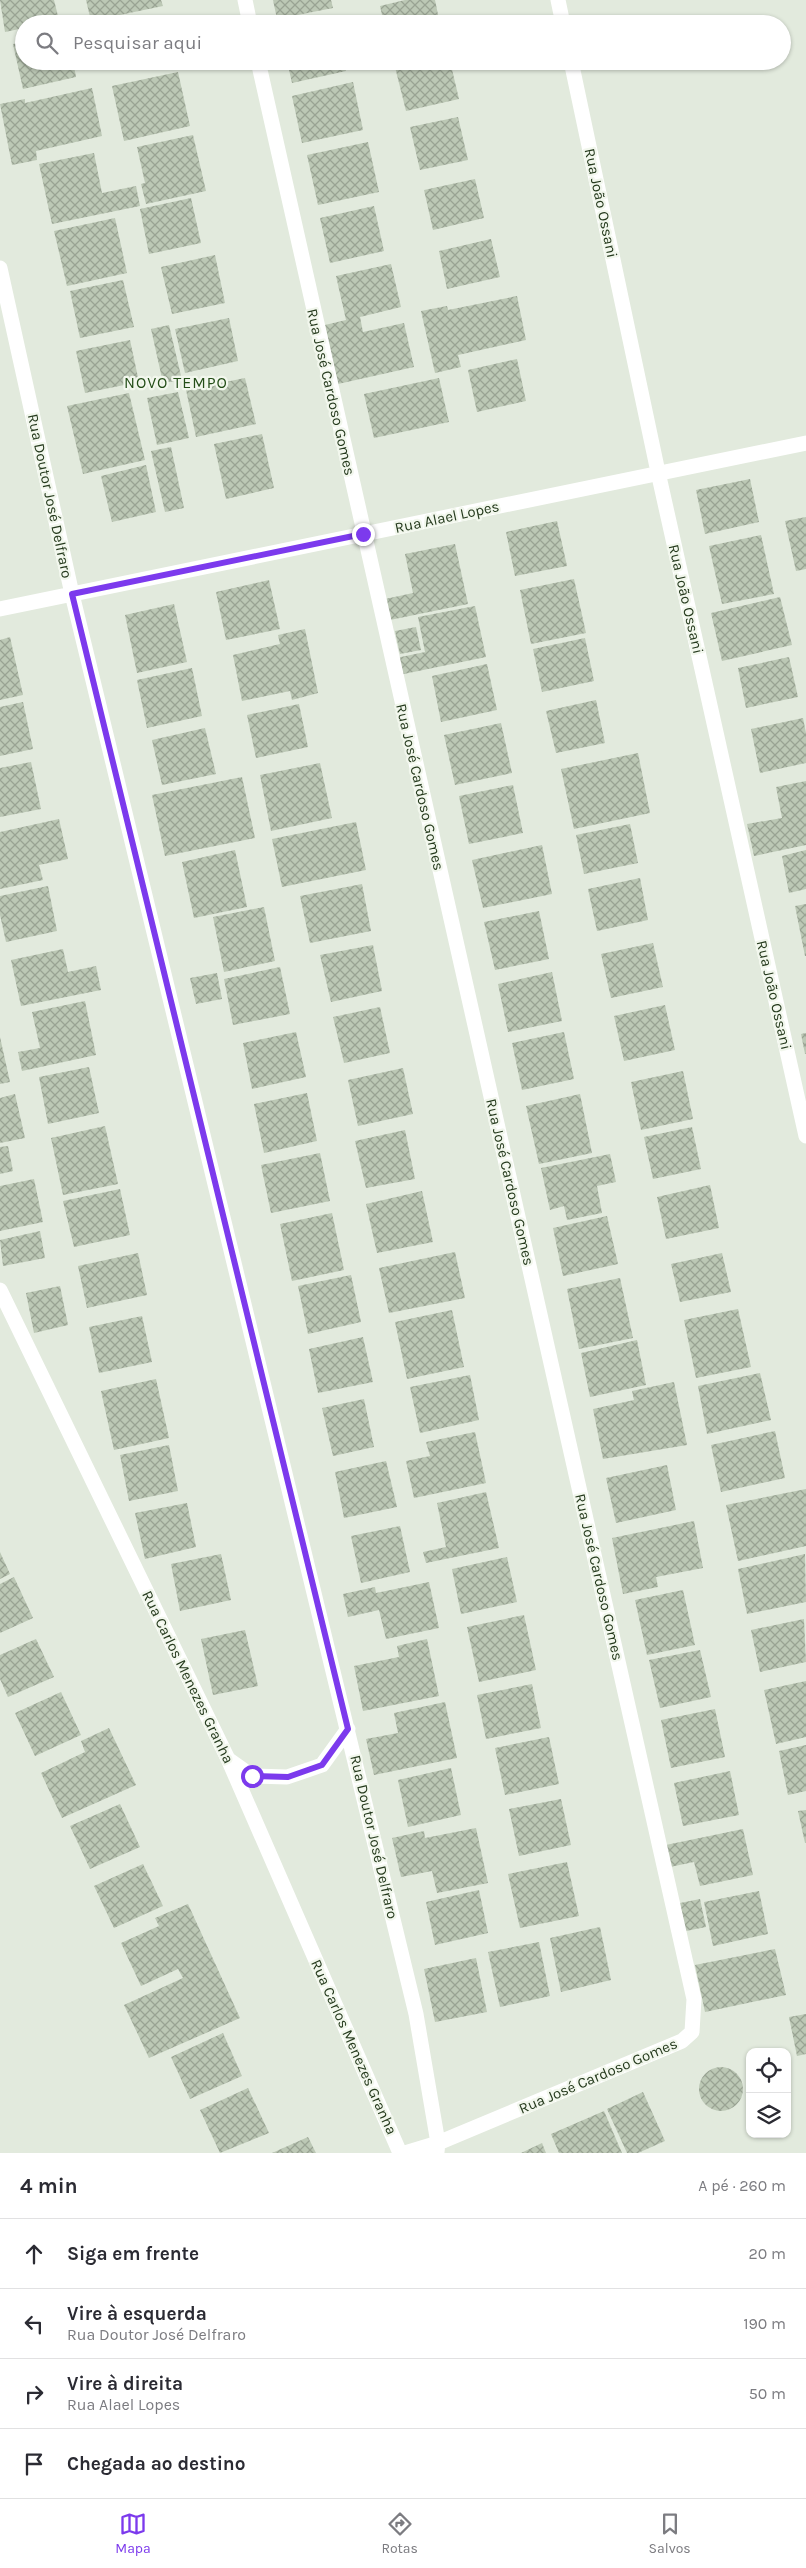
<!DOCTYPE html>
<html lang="pt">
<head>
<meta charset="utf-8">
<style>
	body { margin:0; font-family:Karla,sans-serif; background:#f2f2f3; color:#2b2b33 }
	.controls { position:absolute; right:15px; bottom:15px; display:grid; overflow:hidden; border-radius:10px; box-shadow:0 1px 4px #0004 }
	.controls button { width:45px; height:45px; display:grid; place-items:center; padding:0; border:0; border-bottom:1px solid #e1e1e2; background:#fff; color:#2b2b33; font:25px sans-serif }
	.stop { position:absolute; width:15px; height:15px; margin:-11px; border:4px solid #7c3aed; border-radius:50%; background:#fff }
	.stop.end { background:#7c3aed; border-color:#fff; box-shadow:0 1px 5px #0008 }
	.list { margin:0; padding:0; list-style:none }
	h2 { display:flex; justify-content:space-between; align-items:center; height:65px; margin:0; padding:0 20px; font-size:21px }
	h2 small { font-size:16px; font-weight:400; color:#7c7c81 }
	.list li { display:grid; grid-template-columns:32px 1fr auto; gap:15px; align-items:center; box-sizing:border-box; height:70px; padding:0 20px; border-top:1px solid #e1e1e2 }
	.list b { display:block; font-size:19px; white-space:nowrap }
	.list p { margin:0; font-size:16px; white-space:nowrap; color:#7c7c81 }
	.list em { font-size:16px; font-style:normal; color:#7c7c81 }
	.icon { flex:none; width:28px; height:28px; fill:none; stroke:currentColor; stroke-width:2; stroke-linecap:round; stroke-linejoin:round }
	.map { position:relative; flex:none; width:806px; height:2153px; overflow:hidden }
	.search { position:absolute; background:#fff; box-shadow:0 1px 4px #0004; left:15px; right:15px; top:15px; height:55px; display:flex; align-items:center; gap:12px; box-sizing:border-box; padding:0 18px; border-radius:28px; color:#7c7c81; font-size:19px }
	.sheet { height:345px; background:#fff }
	nav { display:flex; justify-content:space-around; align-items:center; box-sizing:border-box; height:70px; border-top:1px solid #e1e1e2; background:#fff; font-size:14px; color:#7c7c81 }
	nav a { display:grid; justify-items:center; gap:2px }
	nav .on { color:#7c3aed }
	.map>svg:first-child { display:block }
	.building { fill:url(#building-cross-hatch) }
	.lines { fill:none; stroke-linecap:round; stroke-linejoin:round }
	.street { stroke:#fff; stroke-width:15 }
	.route { stroke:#7c3aed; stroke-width:6 }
	.labels { text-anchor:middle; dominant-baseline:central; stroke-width:4.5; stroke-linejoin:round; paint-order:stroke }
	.street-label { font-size:15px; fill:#253a1d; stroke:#f2f7ed }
	.neighbourhood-label { font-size:16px; letter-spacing:1px; fill:#244e18; stroke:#f2f7ed }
</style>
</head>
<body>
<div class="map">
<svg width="806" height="2153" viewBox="0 0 806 2153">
	<defs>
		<pattern id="building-cross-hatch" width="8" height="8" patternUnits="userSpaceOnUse" patternTransform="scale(1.25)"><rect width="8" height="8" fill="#bcc8b5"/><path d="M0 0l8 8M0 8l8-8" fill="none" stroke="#99a393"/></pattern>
	</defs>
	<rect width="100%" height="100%" fill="#e2eadd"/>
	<!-- building -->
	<path class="building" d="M 0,0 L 54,0 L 59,20 L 42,24 L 24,24 L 24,28 L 5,32 Z
		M 86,0 L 161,0 L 163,6 L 91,21 Z
		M 273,0 L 331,0 L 333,8 L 277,19 Z
		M 405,0 L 435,0 L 440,24 L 384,24 L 380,6 Z
		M 156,15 L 158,24 L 121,24 L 121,23 Z
		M 24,42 L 24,61 L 73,61 L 76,77 L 23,89 L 13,44 Z
		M 114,61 L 150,61 L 150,62 L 116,70 Z
		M 287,61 L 344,61 L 346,71 L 292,83 Z
		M 421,61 L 450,61 L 459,99 L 406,111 L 395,67 Z
		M 178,72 L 190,126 L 124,141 L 112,86 Z
		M 353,82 L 363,130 L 302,143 L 292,96 Z
		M 92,88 L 102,136 L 36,151 L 37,160 L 12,165 L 0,104 L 25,99 L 25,103 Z
		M 458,117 L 468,160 L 420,170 L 410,127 Z
		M 193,135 L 206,191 L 146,204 L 141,184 L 145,183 L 137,147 Z
		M 368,142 L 379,192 L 318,205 L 307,155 Z
		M 94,153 L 102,193 L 136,186 L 140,206 L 52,224 L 39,164 Z
		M 475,179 L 484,218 L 433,230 L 424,190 Z
		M 191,198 L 201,243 L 149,254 L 140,209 Z
		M 374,206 L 384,251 L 330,263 L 320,218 Z
		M 115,218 L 127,273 L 67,286 L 54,231 Z
		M 491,239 L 500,277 L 447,289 L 439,251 Z
		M 215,255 L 225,303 L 172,314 L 161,267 Z
		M 391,264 L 401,307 L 360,317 L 363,332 L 404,323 L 414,367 L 338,384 L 325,325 L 346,320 L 336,276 Z
		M 123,280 L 134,327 L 80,338 L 70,291 Z
		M 517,296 L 526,340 L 458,355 L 461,367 L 435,373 L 421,311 L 447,306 L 448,310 Z
		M 229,318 L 238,361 L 185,373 L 175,329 Z
		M 169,325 L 182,380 L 163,383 L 151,329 Z
		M 130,340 L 139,382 L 85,393 L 76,351 Z
		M 517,359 L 526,401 L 477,412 L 468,370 Z
		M 245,378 L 256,424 L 196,437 L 186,390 Z
		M 439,378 L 449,422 L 374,438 L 364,394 Z
		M 178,392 L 189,438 L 157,445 L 147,398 Z
		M 129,393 L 145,460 L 83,474 L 67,406 Z
		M 262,434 L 274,488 L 226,499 L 214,444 Z
		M 171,447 L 184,508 L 165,512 L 151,451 Z
		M 146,465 L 156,512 L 112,522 L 101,476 Z
		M 750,479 L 759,522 L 705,534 L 696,490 Z
		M 806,517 L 806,569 L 796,571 L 785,521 Z
		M 557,521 L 567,566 L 515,576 L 506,532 Z
		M 761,535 L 774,594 L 722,604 L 709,546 Z
		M 455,544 L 468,604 L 390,620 L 385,599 L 413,593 L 405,554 Z
		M 574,579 L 586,633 L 531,644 L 520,590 Z
		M 269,580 L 280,629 L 226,640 L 216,592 Z
		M 780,597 L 792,645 L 722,661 L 711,613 Z
		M 174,604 L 187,662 L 137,673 L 125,615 Z
		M 475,606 L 486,657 L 399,675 L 396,658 L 425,652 L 418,617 Z
		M 416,627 L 421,650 L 400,654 L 395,631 Z
		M 305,629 L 318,693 L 292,700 L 290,691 L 242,701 L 233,655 L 280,644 L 278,635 Z
		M 10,637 L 23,695 L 0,700 L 0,640 Z
		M 585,638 L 594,681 L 542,692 L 533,649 Z
		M 789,657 L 798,697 L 746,708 L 738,668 Z
		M 487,664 L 497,710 L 441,722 L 432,676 Z
		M 192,668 L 202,716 L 147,728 L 137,680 Z
		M 596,700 L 605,743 L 556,753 L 546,711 Z
		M 23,702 L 33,749 L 0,756 L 0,707 Z
		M 299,704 L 308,747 L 256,758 L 247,715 Z
		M 803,718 L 806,733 L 806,763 L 760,773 L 751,729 Z
		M 501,723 L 512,773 L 455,785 L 444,735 Z
		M 205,728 L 216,774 L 162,785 L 152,740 Z
		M 638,753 L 650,813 L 574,829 L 561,769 Z
		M 31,762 L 41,809 L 0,817 L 0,768 Z
		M 320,763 L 332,818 L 271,831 L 260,775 Z
		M 242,777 L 255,838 L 165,856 L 152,795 Z
		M 806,781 L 806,845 L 754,856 L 747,824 L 782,818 L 776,787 Z
		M 513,785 L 523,833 L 469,844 L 459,796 Z
		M 59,819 L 68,859 L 39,865 L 43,880 L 0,889 L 0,832 Z
		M 356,822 L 366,870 L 282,887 L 272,839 Z
		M 630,824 L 638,863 L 584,874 L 576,835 Z
		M 542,845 L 552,894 L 483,908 L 472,860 Z
		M 235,850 L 247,907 L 194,918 L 182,862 Z
		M 806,850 L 806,889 L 789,893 L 782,856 Z
		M 640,878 L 648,920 L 597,931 L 588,889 Z
		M 362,884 L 371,931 L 310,943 L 300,896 Z
		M 48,886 L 57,931 L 6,942 L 0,915 L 0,896 Z
		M 806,904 L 806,956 L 805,956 L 795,906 Z
		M 264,907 L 275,961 L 224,972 L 213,917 Z
		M 539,911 L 549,959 L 495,970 L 484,922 Z
		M 653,943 L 663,987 L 611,998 L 601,954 Z
		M 373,945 L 382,991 L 331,1002 L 320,955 Z
		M 63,949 L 68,972 L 96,966 L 101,990 L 21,1006 L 11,960 Z
		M 280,967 L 290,1014 L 233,1025 L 224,979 Z
		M 552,972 L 562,1021 L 508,1032 L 498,984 Z
		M 217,973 L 222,999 L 196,1004 L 190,978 Z
		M 85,1001 L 96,1055 L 22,1071 L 18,1052 L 40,1048 L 32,1012 Z
		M 665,1005 L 675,1050 L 624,1061 L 614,1016 Z
		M 380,1007 L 390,1053 L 344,1063 L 333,1017 Z
		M 296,1032 L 306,1077 L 252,1089 L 243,1043 Z
		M 564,1032 L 574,1079 L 522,1090 L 512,1043 Z
		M 806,1033 L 806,1054 L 805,1054 L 801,1034 Z
		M 0,1037 L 10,1082 L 0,1084 Z
		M 89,1067 L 99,1113 L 48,1124 L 39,1077 Z
		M 403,1068 L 413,1114 L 358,1126 L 348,1080 Z
		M 683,1071 L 693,1119 L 641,1130 L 631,1082 Z
		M 307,1093 L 317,1141 L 264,1153 L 254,1104 Z
		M 15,1094 L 25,1138 L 0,1143 L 0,1098 Z
		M 580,1094 L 592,1153 L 539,1164 L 526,1106 Z
		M 105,1126 L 118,1184 L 63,1195 L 51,1138 Z
		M 692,1127 L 701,1169 L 653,1179 L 644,1137 Z
		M 405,1130 L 415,1179 L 366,1188 L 355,1141 Z
		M 8,1146 L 13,1171 L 0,1174 L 0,1147 Z
		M 320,1153 L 330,1201 L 271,1213 L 261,1165 Z
		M 610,1154 L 616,1182 L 597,1186 L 602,1213 L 567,1220 L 564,1206 L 550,1210 L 541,1168 Z
		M 34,1179 L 43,1222 L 0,1231 L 0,1186 Z
		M 710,1185 L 719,1228 L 666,1239 L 657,1197 Z
		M 120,1189 L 130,1235 L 74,1247 L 63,1201 Z
		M 422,1191 L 433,1242 L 377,1253 L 366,1204 Z
		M 332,1213 L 344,1270 L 292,1281 L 280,1224 Z
		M 607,1216 L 618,1264 L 563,1276 L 553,1228 Z
		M 40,1231 L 45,1258 L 3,1266 L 0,1240 Z
		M 455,1252 L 465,1298 L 389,1313 L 379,1268 Z
		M 138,1253 L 147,1295 L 87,1308 L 78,1266 Z
		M 722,1253 L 731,1292 L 680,1302 L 671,1264 Z
		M 351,1275 L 361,1322 L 308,1334 L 298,1286 Z
		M 620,1278 L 633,1338 L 579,1349 L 567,1289 Z
		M 60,1286 L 68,1325 L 34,1333 L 26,1293 Z
		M 738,1309 L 751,1367 L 696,1378 L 684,1320 Z
		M 452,1310 L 464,1367 L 407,1379 L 395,1322 Z
		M 142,1316 L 152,1362 L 99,1373 L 89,1327 Z
		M 363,1337 L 373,1382 L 318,1393 L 309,1349 Z
		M 637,1340 L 646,1385 L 590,1397 L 581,1353 Z
		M 760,1373 L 771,1420 L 707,1434 L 698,1386 Z
		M 470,1375 L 479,1420 L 420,1433 L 410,1387 Z
		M 156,1379 L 169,1438 L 114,1450 L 101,1391 Z
		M 674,1382 L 687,1445 L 603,1459 L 593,1409 L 634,1400 L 632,1391 Z
		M 364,1399 L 374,1447 L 333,1456 L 322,1408 Z
		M 775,1431 L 785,1478 L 721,1492 L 711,1445 Z
		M 475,1432 L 486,1483 L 414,1498 L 406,1461 L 430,1456 L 426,1442 Z
		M 169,1445 L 178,1491 L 129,1501 L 120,1455 Z
		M 386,1461 L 397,1507 L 344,1518 L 335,1472 Z
		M 667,1465 L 676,1510 L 616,1523 L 606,1478 Z
		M 806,1489 L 806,1546 L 738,1561 L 726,1505 Z
		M 486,1492 L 499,1548 L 426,1563 L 423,1552 L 446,1547 L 437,1503 Z
		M 187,1503 L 196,1547 L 145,1559 L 135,1513 Z
		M 694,1521 L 703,1568 L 656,1577 L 658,1587 L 623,1594 L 612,1538 Z
		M 400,1526 L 410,1572 L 361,1583 L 351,1536 Z
		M 0,1552 L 10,1574 L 0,1579 Z
		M 221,1554 L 231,1600 L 180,1611 L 171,1564 Z
		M 805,1554 L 806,1602 L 747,1614 L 738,1569 Z
		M 507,1557 L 517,1602 L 461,1614 L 452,1569 Z
		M 14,1577 L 33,1618 L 0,1633 L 0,1584 Z
		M 429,1582 L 439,1628 L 386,1639 L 379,1610 L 348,1617 L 343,1594 L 375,1587 L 376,1593 Z
		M 683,1590 L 695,1645 L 647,1655 L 635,1600 Z
		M 524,1615 L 536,1670 L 479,1682 L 467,1627 Z
		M 804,1619 L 806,1662 L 760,1672 L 751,1630 Z
		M 245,1630 L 258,1686 L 213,1695 L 201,1639 Z
		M 36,1639 L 54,1677 L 8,1697 L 0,1679 L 0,1655 Z
		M 427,1639 L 439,1696 L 363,1711 L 354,1666 L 399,1657 L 397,1646 Z
		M 700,1650 L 711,1697 L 660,1708 L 649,1660 Z
		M 806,1681 L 806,1737 L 776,1744 L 764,1690 Z
		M 532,1684 L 541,1728 L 486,1739 L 477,1695 Z
		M 61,1692 L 81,1735 L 35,1756 L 15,1713 Z
		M 445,1702 L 457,1758 L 374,1775 L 366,1739 L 398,1733 L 394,1713 Z
		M 715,1709 L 725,1757 L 671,1768 L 661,1720 Z
		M 109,1728 L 136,1785 L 62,1818 L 41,1773 L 85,1752 L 81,1741 Z
		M 549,1737 L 559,1784 L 505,1795 L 495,1748 Z
		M 806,1745 L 806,1791 L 788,1795 L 779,1751 Z
		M 451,1768 L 461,1815 L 408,1827 L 398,1780 Z
		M 730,1771 L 739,1815 L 683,1826 L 674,1783 Z
		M 561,1799 L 571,1845 L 519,1856 L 509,1809 Z
		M 120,1804 L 140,1847 L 90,1869 L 70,1826 Z
		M 806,1810 L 806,1843 L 805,1843 L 798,1811 Z
		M 476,1828 L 488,1883 L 437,1893 L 432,1871 L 401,1877 L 392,1838 L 424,1831 L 425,1838 Z
		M 743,1829 L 753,1875 L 700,1886 L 694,1862 L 665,1868 L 661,1846 Z
		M 567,1862 L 579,1916 L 520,1928 L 508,1874 Z
		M 143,1864 L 163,1906 L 114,1928 L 94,1886 Z
		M 479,1890 L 488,1933 L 435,1945 L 426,1902 Z
		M 759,1891 L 768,1934 L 713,1946 L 704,1902 Z
		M 700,1899 L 706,1927 L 681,1932 L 675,1904 Z
		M 188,1904 L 240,2018 L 149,2058 L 124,2005 L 183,1978 L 178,1969 L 141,1986 L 121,1943 L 159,1926 L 155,1918 Z
		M 600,1927 L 611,1980 L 561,1992 L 550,1938 Z
		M 539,1942 L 550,1996 L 500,2007 L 488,1952 Z
		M 775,1949 L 786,1995 L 705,2012 L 695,1965 Z
		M 476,1958 L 487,2012 L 435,2022 L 424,1969 Z
		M 806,2014 L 806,2054 L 797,2056 L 789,2017 Z
		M 223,2033 L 242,2076 L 190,2099 L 171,2057 Z
		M699 2089a22 22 0 1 1 44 0a22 22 0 1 1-44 0Z
		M 248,2088 L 269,2133 L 220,2153 L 200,2110 Z
		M 643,2092 L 665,2141 L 638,2153 L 627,2153 L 607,2109 Z
		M 604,2111 L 622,2153 L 559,2153 L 551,2134 Z
		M 308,2137 L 316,2153 L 272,2153 Z
		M 542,2143 L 546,2153 L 521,2153 Z"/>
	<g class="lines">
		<!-- street -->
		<path class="street" d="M 245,0 L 250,24
			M 558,0 L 563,24
			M 258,61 L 694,1999 L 692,2032 L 682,2041 L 438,2143 L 405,2153
			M 571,61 L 658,472 L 806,1136
			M 0,268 L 72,594 L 416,2014 L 438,2143 L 437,2152
			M 0,609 L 806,443
			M 0,1290 L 228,1759 L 400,2153
			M 228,1759 L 252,1776 L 287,1777 L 322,1765 L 348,1729"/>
	</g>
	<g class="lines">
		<!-- route -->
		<path class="route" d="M 252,1776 L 288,1777 L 322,1765 L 348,1729 L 72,594 L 363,534"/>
	</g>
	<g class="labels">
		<!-- street labels -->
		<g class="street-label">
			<text transform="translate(601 203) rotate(78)">Rua João Ossani</text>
			<text transform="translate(331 392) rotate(77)">Rua José Cardoso Gomes</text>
			<text transform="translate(50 496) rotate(78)">Rua Doutor José Delfraro</text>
			<text transform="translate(447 517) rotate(-12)">Rua Alael Lopes</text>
			<text transform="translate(686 599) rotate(77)">Rua João Ossani</text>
			<text transform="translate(420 787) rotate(77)">Rua José Cardoso Gomes</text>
			<text transform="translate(774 995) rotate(77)">Rua João Ossani</text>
			<text transform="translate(510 1182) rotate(77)">Rua José Cardoso Gomes</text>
			<text transform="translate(599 1577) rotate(77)">Rua José Cardoso Gomes</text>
			<text transform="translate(188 1677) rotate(64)">Rua Carlos Menezes Granha</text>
			<text transform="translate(374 1837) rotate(77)">Rua Doutor José Delfraro</text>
			<text transform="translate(354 2047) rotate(66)">Rua Carlos Menezes Granha</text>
			<text transform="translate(598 2076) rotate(-23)">Rua José Cardoso Gomes</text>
		</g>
		<!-- neighbourhood labels -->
		<g class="neighbourhood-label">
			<text x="176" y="382">NOVO TEMPO</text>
		</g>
	</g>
</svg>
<div class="controls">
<button><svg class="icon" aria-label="locate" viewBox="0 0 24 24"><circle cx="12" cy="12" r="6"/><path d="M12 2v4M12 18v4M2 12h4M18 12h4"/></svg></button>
<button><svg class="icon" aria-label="layers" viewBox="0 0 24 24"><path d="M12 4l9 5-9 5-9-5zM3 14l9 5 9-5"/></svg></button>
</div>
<div class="stop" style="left:252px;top:1776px"></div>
<div class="stop end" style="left:363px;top:534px"></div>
<div class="search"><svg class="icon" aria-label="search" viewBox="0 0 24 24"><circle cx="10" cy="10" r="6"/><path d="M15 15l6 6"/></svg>Pesquisar aqui</div>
</div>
<section class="sheet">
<h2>4 min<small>A pé · 260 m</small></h2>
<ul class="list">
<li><svg class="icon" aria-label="ahead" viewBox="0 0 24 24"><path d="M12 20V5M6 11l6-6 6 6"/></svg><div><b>Siga em frente</b></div><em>20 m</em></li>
<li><svg class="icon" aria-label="left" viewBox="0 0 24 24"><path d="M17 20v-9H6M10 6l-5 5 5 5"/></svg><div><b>Vire à esquerda</b><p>Rua Doutor José Delfraro</p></div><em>190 m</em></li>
<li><svg class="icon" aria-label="right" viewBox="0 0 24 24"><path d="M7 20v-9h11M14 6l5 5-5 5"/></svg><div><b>Vire à direita</b><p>Rua Alael Lopes</p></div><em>50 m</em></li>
<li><svg class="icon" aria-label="arrive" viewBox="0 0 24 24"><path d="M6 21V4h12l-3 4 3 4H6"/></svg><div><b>Chegada ao destino</b></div></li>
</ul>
</section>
<nav>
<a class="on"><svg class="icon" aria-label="map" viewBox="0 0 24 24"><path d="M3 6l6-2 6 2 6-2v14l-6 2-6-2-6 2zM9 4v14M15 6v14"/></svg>Mapa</a>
<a><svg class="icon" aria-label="directions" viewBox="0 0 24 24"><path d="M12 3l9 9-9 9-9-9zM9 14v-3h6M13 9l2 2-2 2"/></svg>Rotas</a>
<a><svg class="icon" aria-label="saved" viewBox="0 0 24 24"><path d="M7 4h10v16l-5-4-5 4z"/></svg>Salvos</a>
</nav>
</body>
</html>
